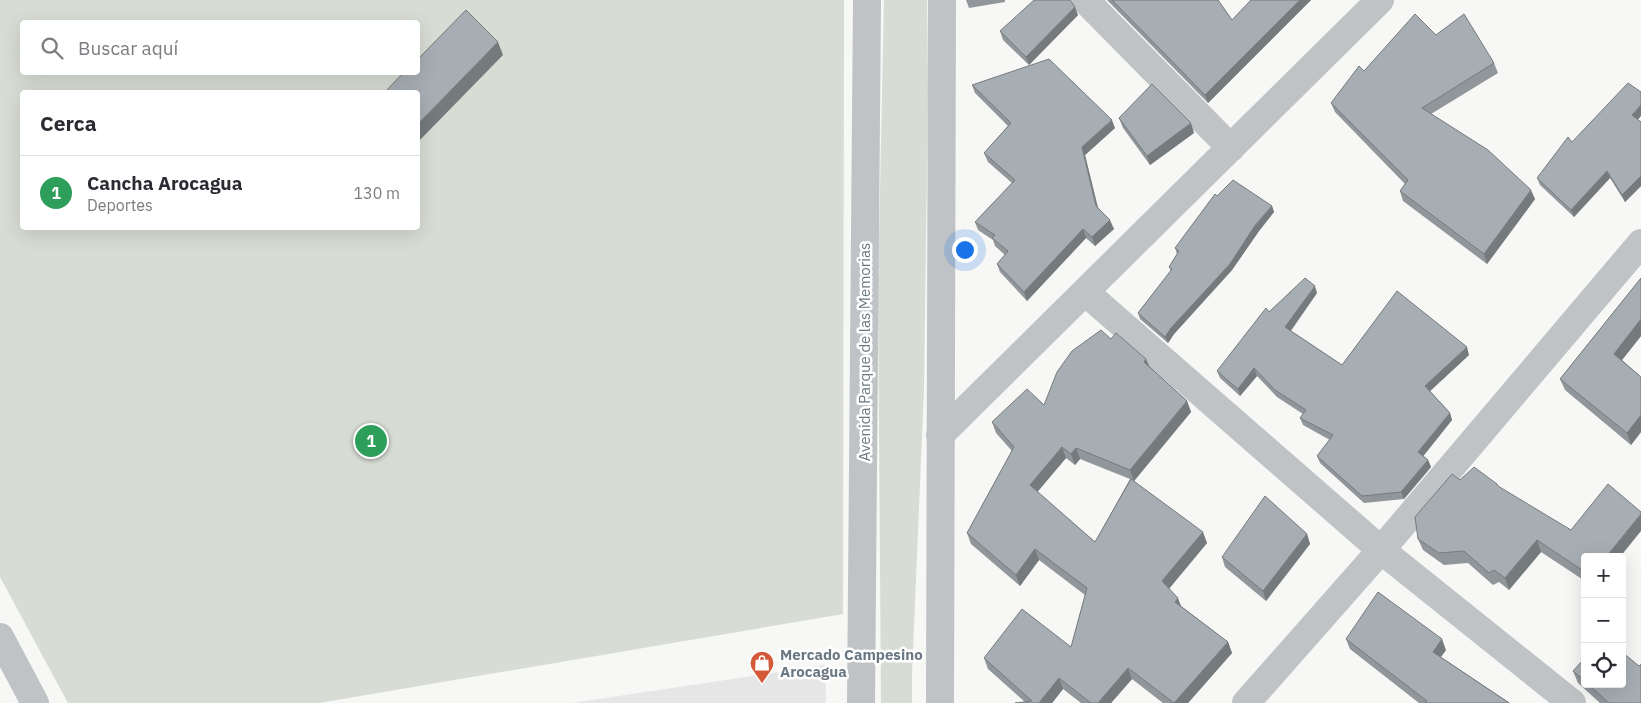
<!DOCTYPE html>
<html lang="es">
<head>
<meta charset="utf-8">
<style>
	body { margin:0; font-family:"IBM Plex Sans",sans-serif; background:#f7f7f7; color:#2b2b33 }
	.controls { position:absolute; right:15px; bottom:15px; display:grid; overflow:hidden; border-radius:5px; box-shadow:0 5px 20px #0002 }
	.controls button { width:45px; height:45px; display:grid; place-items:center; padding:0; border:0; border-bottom:1px solid #e1e1e2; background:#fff; color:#2b2b33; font:25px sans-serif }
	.you { position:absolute; left:964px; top:249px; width:18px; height:18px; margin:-12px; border:4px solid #fff; border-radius:50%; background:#1a73e8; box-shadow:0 0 0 8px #1a73e833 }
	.badge { display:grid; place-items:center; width:32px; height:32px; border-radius:50%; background:#ea580c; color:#fff; font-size:16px; font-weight:700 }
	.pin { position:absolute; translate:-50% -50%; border:2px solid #fff; box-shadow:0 1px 5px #0006 }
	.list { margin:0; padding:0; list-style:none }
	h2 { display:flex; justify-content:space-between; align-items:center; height:65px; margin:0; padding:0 20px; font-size:21px }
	h2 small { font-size:16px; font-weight:400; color:#7c7c81 }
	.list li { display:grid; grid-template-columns:32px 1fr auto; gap:15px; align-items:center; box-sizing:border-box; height:75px; padding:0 20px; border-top:1px solid #e1e1e2 }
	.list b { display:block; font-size:19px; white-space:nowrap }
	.list p { margin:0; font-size:16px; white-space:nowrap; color:#7c7c81 }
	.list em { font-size:16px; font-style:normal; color:#7c7c81 }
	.icon { flex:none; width:28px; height:28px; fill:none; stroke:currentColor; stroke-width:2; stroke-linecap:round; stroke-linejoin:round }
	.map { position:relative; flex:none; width:1641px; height:703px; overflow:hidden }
	.search { position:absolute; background:#fff; box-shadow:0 5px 20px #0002; left:20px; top:20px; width:400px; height:55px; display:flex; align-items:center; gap:12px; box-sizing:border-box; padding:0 18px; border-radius:5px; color:#7c7c81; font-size:19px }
	.panel { position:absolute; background:#fff; box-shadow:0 5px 20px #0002; left:20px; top:90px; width:400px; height:140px; border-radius:5px }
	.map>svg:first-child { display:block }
	.built { fill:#e5e6e5 }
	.green { fill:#d7dcd4; fill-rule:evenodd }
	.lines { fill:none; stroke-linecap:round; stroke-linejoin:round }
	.minor { stroke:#bfc3c6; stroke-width:28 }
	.tertiary { stroke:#bfc3c6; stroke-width:28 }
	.wall { fill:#90969a; fill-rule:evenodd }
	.shaded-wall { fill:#757a7d }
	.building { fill:#a7aeb3; stroke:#757a7d }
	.labels { text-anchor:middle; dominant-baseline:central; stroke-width:5; stroke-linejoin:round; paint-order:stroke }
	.street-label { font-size:15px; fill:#697883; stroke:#fff }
	.poi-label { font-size:15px; font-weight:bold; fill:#697883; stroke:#fff; text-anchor:start }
</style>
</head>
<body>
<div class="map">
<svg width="1641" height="703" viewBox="0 0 1641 703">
	<rect width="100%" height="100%" fill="#f7f7f5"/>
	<!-- built -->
	<path class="built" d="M 825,665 L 826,703 L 572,703 Z"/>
	<!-- green -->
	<path class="green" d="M 0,0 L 844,0 L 843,614 L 319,703 L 68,703 L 0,577 ZM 22,22 L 418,22 L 418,72 L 22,72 ZM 22,92 L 418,92 L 418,228 L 22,228 Z
		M 884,0 L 927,0 L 928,91 L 924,389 L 912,674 L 912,703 L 881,703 L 878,287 Z"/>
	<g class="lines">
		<!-- minor -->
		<path class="minor" d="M 1085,0 L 1231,148
			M 1085,292 L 1381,550 L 1572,703
			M 940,435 L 1380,0
			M 861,703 L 867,0
			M 940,703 L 942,0
			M 1246,703 L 1381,550 L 1641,243"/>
		<!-- tertiary -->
		<path class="tertiary" d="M 0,637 L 35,703"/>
	</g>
	<!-- wall -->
	<path class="wall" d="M 966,0 L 1005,0 L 1005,2 L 969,8 Z
		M 1107,0 L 1218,0 L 1232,20 L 1251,0 L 1311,0 L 1208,103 Z
		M 1078,15 L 1029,65 L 1003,40 L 1000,31 Z
		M 1436,35 L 1494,63 L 1498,73 L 1431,114 L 1535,199 L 1487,264 L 1403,201 L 1400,191 L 1405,184 L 1335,112 L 1331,103 L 1364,71 Z
		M 972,85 L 1115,128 L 1085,155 L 1098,207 L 1114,229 L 1095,246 L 1086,238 L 1027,301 L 1000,272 L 997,264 L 1005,255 L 995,246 L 993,240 L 978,230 L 975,222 L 1012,183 L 988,162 L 984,153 L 1008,126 L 975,93 Z
		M 1119,118 L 1194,133 L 1150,165 L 1123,128 Z
		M 1638,120 L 1641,122 L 1641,186 L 1625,202 L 1610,178 L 1574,217 L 1540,185 L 1537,178 L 1572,142 Z
		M 1217,196 L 1272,206 L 1274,212 L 1259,231 L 1232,270 L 1174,334 L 1168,343 L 1140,319 L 1138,313 L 1171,271 L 1169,267 L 1177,254 L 1175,248 Z
		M 1641,278 L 1641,336 L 1622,360 L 1641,377 L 1641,432 L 1631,445 L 1565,390 L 1560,379 Z
		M 1317,293 L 1291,331 L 1342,365 L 1469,355 L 1430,391 L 1450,413 L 1452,420 L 1423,456 L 1428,460 L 1431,467 L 1404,499 L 1364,503 L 1320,463 L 1317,456 L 1330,440 L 1303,425 L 1300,418 L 1303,414 L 1277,397 L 1257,376 L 1240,396 L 1220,378 L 1217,371 L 1269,312 Z
		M 1150,367 L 1187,401 L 1191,412 L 1134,481 L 1207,543 L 1169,589 L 1181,606 L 1228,642 L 1232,653 L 1188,703 L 1163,703 L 1132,679 L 1111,703 L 1081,703 L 1063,689 L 1052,703 L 1025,702 L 988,669 L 984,658 L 1071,647 L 1085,595 L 1039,560 L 1020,586 L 971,544 L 967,533 L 1012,451 L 996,433 L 992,422 L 1044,405 ZM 1066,458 L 1075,465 L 1080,459 L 1130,479 L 1095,542 L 1037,492 Z
		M 1460,480 L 1498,487 L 1585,557 L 1585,581 L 1541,552 L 1509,590 L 1499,582 L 1493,585 L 1468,563 L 1444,565 L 1423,550 L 1418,539 Z
		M 1307,534 L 1310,544 L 1266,601 L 1225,567 L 1222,557 Z
		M 1346,639 L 1446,650 L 1441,657 L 1510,703 L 1419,703 L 1350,649 Z
		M 1585,658 L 1585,684 L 1622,684 L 1641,703 L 1600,703 L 1578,683 L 1573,671 Z"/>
	<!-- shaded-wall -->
	<path class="shaded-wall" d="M 1300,0 L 1311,0 L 1208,103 L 1205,95 Z
		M 1075,7 L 1078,15 L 1029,65 L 1026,57 Z
		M 498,42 L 503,55 L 418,142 L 418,124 Z
		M 1641,105 L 1641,116 L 1635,123 L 1632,115 Z
		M 1112,120 L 1115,128 L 1085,155 L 1099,214 L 1096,206 L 1082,147 Z
		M 1191,123 L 1194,133 L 1150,165 L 1147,156 Z
		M 1607,171 L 1610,178 L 1574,217 L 1571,210 Z
		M 1641,176 L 1641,186 L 1625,202 L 1622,195 Z
		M 1531,190 L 1535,199 L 1487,264 L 1484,254 Z
		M 1272,206 L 1274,212 L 1259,231 L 1232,270 L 1174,334 L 1168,343 L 1165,337 L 1171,328 Z
		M 1110,220 L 1114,229 L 1095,246 L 1092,237 Z
		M 1083,229 L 1086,238 L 1027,301 L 1024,292 Z
		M 1315,286 L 1317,293 L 1288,334 L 1285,327 Z
		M 1641,319 L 1641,336 L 1618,365 L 1614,354 Z
		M 1467,347 L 1469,355 L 1428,393 L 1425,386 Z
		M 1146,359 L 1151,370 L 1144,362 Z
		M 1254,368 L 1257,376 L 1240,396 L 1238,389 Z
		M 1187,401 L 1191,412 L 1134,481 L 1130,470 Z
		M 1450,413 L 1452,420 L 1421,459 L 1418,452 Z
		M 1641,415 L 1641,432 L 1631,445 L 1627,433 Z
		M 1062,447 L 1066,458 L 1034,496 L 1030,485 Z
		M 1076,448 L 1080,459 L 1075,465 L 1071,454 Z
		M 1428,460 L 1431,467 L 1404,499 L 1401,492 Z
		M 1641,514 L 1641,531 L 1620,557 L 1606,557 Z
		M 1203,532 L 1207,543 L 1166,592 L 1162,581 Z
		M 1307,534 L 1310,544 L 1266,601 L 1263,591 Z
		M 1537,540 L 1541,552 L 1509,590 L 1505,578 Z
		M 1035,549 L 1039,560 L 1020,586 L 1016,575 Z
		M 1178,598 L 1182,609 L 1175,602 Z
		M 1442,639 L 1446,650 L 1437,662 L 1433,652 Z
		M 1228,642 L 1232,653 L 1188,703 L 1174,703 Z
		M 1128,668 L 1132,679 L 1111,703 L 1098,703 Z
		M 1059,678 L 1063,689 L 1052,703 L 1039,703 Z"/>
	<!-- building -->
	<path class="building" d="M 1034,0 L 1070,0 L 1075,7 L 1026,57 L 1000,31 Z
		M 1112,0 L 1218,0 L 1232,20 L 1251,0 L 1300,0 L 1205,95 Z
		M 466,10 L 498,42 L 418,124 L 418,92 L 385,92 L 404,72 L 418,72 L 418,59 Z
		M 1415,14 L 1436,35 L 1464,14 L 1494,63 L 1422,108 L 1488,150 L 1531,190 L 1484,254 L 1400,191 L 1408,180 L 1331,103 L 1359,66 L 1364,71 Z
		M 1049,59 L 1112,120 L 1082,147 L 1096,206 L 1110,220 L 1092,237 L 1083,229 L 1024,292 L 997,264 L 1008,251 L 992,238 L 995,235 L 975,222 L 1015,180 L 984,153 L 1011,123 L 972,85 Z
		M 1628,83 L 1641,92 L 1641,105 L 1632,115 L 1641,122 L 1641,176 L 1622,195 L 1607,171 L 1571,210 L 1537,178 L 1568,137 L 1572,142 Z
		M 1152,84 L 1191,123 L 1147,156 L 1119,118 Z
		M 1233,180 L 1272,206 L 1256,224 L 1230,264 L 1171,328 L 1165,337 L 1138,313 L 1172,269 L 1169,267 L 1179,251 L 1175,248 L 1215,194 L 1217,196 Z
		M 1305,278 L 1315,286 L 1285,327 L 1342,365 L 1397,291 L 1467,347 L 1425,386 L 1450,413 L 1418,452 L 1428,460 L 1401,492 L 1362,496 L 1317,456 L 1333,435 L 1300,418 L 1306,410 L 1275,390 L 1254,368 L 1238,389 L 1217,371 L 1266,308 L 1269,312 Z
		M 1641,278 L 1641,319 L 1614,354 L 1641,377 L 1641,415 L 1627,433 L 1560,379 Z
		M 1101,330 L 1111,339 L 1116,333 L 1146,359 L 1144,362 L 1187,401 L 1130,470 L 1076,448 L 1071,454 L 1062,447 L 1030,485 L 1095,542 L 1131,479 L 1203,532 L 1162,581 L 1178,598 L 1175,602 L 1228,642 L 1174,703 L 1128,668 L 1098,703 L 1091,703 L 1059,678 L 1039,703 L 1015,703 L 1032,701 L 984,658 L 1022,609 L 1071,647 L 1087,588 L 1035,549 L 1016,575 L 967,533 L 1014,447 L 992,422 L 1027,389 L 1044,405 L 1057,372 L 1072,351 Z
		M 1474,467 L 1497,484 L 1498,486 L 1571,530 L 1608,484 L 1641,512 L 1641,514 L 1606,557 L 1585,557 L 1585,572 L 1537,540 L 1505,578 L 1494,570 L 1489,573 L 1464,551 L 1439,553 L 1418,539 L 1415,517 L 1452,474 L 1460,480 Z
		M 1265,496 L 1307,534 L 1263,591 L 1222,557 Z
		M 1378,592 L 1442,639 L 1433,652 L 1509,703 L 1425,703 L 1427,701 L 1346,639 Z
		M 1622,652 L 1639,666 L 1641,664 L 1641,703 L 1609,703 L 1588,684 L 1622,684 Z
		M 1585,658 L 1585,681 L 1573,671 Z"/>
	<!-- icons -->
	<defs>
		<symbol id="shop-pin" viewBox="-11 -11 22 30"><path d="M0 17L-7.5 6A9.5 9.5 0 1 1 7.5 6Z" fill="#d45938" stroke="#fff"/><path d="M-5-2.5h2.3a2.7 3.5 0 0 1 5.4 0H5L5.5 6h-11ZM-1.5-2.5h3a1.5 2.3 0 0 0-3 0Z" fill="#fff"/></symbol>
	</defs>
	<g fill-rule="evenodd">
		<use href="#shop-pin" x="748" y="649" width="28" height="38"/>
	</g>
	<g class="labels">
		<!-- street labels -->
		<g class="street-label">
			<text transform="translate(864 352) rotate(-90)">Avenida Parque de las Memorias</text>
		</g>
		<!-- poi labels -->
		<g class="poi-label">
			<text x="780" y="654">Mercado Campesino<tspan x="780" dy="17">Arocagua</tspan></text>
		</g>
	</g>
</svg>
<div class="controls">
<button>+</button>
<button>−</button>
<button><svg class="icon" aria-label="locate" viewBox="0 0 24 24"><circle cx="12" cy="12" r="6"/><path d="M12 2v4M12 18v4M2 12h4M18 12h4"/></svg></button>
</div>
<div class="you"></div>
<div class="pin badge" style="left:371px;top:441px;background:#2e9e5b">1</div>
<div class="search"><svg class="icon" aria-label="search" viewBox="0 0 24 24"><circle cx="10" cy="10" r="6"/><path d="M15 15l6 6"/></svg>Buscar aquí</div>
<section class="panel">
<h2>Cerca<small></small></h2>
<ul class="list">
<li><span class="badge" style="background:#2e9e5b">1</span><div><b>Cancha Arocagua</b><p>Deportes</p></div><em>130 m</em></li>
</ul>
</section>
</div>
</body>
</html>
